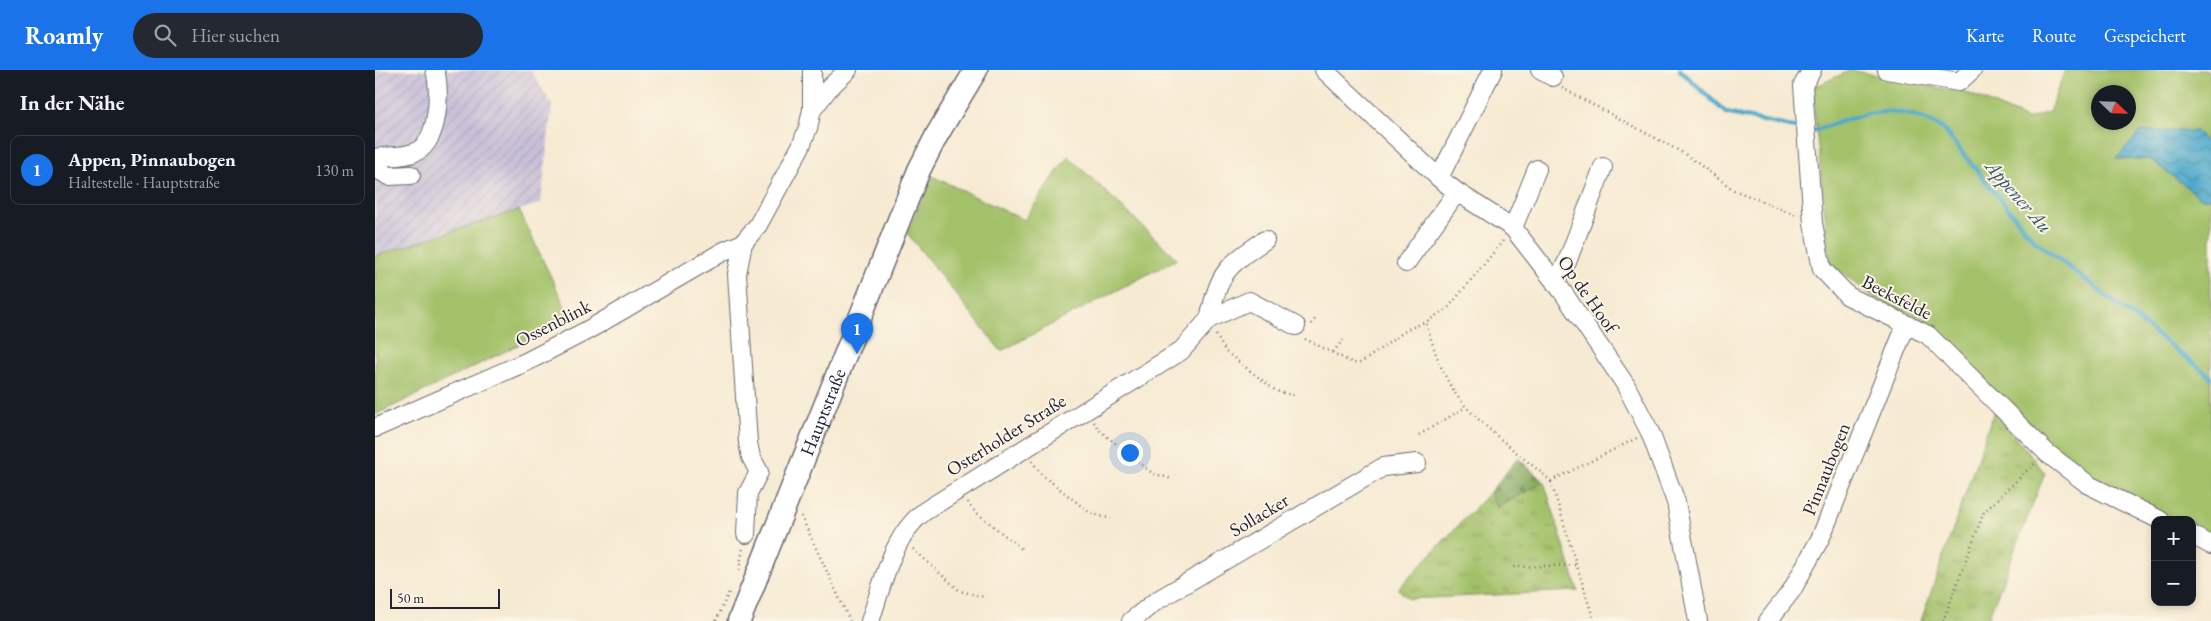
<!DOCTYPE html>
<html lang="de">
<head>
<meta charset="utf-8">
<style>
	body { margin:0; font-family:"EB Garamond",serif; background:#242831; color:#f1f3f6 }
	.controls { position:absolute; right:15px; bottom:15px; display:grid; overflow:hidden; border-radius:10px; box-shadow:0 2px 8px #0003 }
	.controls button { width:45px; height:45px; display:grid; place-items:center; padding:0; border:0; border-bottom:1px solid #363941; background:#171b24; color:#f1f3f6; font:25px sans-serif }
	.compass { position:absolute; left:1716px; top:15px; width:45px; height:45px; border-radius:50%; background:#171b24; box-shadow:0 2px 8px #0003; rotate:113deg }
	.scale { position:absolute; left:15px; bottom:12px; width:110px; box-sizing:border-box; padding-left:5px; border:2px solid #22223b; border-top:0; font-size:14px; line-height:18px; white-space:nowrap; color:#22223b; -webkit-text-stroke:4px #fcf5e5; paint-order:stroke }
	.you { position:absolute; left:754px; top:382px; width:18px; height:18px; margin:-12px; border:4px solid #fff; border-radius:50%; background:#1a73e8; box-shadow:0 0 0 8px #1a73e833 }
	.badge { display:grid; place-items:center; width:32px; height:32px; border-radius:50%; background:#1a73e8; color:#fff; font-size:16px; font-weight:700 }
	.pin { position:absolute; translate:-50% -41px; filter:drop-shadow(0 1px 2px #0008) }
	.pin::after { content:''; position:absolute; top:26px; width:18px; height:15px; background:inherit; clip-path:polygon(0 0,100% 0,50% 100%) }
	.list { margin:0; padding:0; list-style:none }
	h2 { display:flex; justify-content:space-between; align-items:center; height:65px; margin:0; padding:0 20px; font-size:21px }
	h2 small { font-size:16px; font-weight:400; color:#9ea1a6 }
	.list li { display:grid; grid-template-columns:32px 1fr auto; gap:15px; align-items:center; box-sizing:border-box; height:70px; margin:0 10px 10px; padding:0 10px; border:1px solid #363941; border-radius:10px }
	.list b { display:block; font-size:19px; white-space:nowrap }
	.list p { margin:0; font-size:16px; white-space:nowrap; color:#9ea1a6 }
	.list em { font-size:16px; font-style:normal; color:#9ea1a6 }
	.icon { flex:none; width:28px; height:28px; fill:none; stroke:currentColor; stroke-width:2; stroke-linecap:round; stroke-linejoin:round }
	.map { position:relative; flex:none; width:1836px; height:551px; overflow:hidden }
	header { display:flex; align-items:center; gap:30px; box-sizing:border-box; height:70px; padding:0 25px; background:#1a73e8; color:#fff }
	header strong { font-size:24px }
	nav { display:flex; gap:28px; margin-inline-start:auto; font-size:18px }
	.search { width:350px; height:45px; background:#242831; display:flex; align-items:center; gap:12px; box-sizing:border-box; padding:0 18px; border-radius:28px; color:#9ea1a6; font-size:19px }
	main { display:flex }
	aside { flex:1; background:#171b24 }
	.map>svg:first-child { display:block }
	.industrial { fill:url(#industrial-furrows) }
	.grass { fill:#a3c169; stroke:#627252; fill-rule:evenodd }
	.forest { fill:url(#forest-firs); stroke:#52644c }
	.park { fill:url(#park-tufts); stroke:#627252 }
	.water { fill:url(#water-waves); stroke:#366582 }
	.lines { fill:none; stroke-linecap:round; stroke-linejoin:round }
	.stream { stroke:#4ba8ca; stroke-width:4.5 }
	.minor-casing { stroke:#6c6870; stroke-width:20 }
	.major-casing { stroke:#6c6870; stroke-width:25 }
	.path { stroke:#6c6870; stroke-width:2.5; stroke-dasharray:1 4; stroke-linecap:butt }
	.minor { stroke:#fff; stroke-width:18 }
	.major { stroke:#fff; stroke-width:22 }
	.labels { text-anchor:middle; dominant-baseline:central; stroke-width:4; stroke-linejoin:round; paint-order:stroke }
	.street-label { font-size:19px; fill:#22223b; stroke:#fcf5e5 }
	.water-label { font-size:20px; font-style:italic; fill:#325874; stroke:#fcf5e5 }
</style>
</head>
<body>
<header>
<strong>Roamly</strong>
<div class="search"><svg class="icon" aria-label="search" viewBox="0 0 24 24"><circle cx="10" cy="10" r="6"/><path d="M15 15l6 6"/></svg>Hier suchen</div>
<nav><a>Karte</a><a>Route</a><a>Gespeichert</a></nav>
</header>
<main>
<aside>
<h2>In der Nähe<small></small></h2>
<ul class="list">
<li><span class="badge">1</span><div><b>Appen, Pinnaubogen</b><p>Haltestelle · Hauptstraße</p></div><em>130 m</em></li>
</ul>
</aside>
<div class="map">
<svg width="1836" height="551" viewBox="0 0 1836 551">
	<defs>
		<pattern id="industrial-furrows" width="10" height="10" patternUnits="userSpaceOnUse" patternTransform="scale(1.25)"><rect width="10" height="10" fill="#c8bfd8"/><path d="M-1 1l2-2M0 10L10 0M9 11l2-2" fill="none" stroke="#aca4ba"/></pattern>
		<pattern id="forest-firs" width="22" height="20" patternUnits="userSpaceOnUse" patternTransform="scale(1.25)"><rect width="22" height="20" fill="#82a75d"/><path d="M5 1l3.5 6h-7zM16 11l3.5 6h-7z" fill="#6a884e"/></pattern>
		<pattern id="park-tufts" width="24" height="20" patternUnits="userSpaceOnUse" patternTransform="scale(1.25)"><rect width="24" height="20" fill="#a3c169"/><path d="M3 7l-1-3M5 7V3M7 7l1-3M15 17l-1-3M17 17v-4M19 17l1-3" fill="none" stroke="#849c58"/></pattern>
		<pattern id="water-waves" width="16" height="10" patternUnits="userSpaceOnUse" patternTransform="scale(1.25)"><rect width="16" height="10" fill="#4ba8ca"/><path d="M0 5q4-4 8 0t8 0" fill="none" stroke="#3e88a5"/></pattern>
	</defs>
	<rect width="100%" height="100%" fill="#fcf5e5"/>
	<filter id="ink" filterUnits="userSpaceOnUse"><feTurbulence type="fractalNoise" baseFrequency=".02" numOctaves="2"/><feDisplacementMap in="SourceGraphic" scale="10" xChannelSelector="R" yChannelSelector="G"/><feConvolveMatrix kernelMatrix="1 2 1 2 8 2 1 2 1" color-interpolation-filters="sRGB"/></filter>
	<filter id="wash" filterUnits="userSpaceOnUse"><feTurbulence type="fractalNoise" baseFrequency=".0096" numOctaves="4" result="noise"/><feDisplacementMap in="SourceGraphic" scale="20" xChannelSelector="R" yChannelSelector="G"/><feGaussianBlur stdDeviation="1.12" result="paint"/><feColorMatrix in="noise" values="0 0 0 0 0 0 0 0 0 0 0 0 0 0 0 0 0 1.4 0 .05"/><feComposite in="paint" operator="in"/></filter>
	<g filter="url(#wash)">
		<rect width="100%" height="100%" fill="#f6ead2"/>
		<!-- industrial -->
		<path class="industrial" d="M 0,0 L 156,0 L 177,35 L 166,133 L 0,186 Z"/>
		<!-- grass -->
		<path class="grass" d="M 1476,0 L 1595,24 L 1652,49 L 1674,42 L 1690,0 L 1831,0 L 1836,6 L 1836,76 L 1821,61 L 1742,89 L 1775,89 L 1826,128 L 1836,128 L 1836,467 L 1817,458 L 1817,450 L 1801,450 L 1719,409 L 1677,378 L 1545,248 L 1499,228 L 1455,193 L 1437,18 ZM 1724,22 L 1754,22 L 1754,52 L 1724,52 Z
			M 693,86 L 802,189 L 626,281 L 532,163 L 557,106 L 649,150 Z
			M 144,140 L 196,249 L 0,345 L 0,186 Z"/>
		<!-- forest -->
		<path class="forest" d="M 1143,388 L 1169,412 L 1122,438 L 1115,422 Z"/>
		<!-- park -->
		<path class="park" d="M 1619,341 L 1670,403 L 1612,551 L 1546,551 Z
			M 1169,412 L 1203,521 L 1034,529 L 1023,519 L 1115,422 L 1122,438 Z"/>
		<!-- water -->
		<path class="water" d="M 1766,61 L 1821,61 L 1836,76 L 1836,128 L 1826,128 L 1775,89 L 1741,89 Z"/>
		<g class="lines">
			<!-- stream -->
			<path class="stream" d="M 1305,0 L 1351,43 L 1426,59
				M 1438,61 C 1487,44 1518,30 1567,58 L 1659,170 L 1836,307"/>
		</g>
	</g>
	<g filter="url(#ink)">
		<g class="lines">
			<defs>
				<path id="minor" d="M 949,0 L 1064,108 L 1082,122 L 1138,158 L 1187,221 L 1250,314 L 1275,362 L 1301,432 L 1323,551
					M 1165,0 L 1178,7
					M 1437,0 L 1428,15 L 1438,153 L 1447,199 L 1473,226 L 1553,265 L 1672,383 L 1714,415 L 1785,450
					M 1512,0 L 1584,12 L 1597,0
					M 437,40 L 454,18 L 473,0
					M 0,88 C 12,86 27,87 38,83 C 64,75 66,21 60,0
					M 0,98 L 14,106 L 36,105
					M 1064,108 L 1118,0
					M 1138,158 L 1162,99
					M 1031,193 L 1082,122
					M 1180,213 L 1192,192 L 1228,97
					M 834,249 C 845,202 850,197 890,170
					M 0,358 L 151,292 L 213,260 L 349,181 L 368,173
					M 371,464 L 373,423 L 384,402 L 376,387 L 373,373 L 362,204 L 368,173 L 383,155 L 426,76 L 433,58 L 437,40 L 437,0
					M 1817,465 L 1836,475
					M 495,551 C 508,514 517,465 550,441 L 806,281 L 834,249 L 874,231 L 921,256
					M 756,551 L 781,531 L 1008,397 L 1042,393
					M 1393,551 L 1417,520 L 1446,467 L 1531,255"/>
				<g id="major">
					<path id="s1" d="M 364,551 L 544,100 L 563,63 L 601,0"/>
				</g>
			</defs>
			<!-- minor casing -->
			<use href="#minor" class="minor-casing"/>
			<!-- major casing -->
			<use href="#major" class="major-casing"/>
			<!-- path -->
			<path class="path" d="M 1187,18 L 1310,84 L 1359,120 L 1423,146
				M 1128,171 L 1073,238 L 1051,252 C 1059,281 1070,315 1092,338 C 1117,364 1148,387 1176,411 L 1262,368
				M 936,254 L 941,248
				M 841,265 L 851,282 L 901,321 L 920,326
				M 930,269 L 978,293 L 986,293 L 1033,259 L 1051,252
				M 958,282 L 968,270
				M 719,352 L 724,360 L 777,403 L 797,409
				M 1044,365 L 1091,337
				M 657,391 L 666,404 L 715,443 L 736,449
				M 1176,412 L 1219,551
				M 593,432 L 597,439 L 648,480
				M 426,446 L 475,551
				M 538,479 L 585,521 L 609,527
				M 1139,497 L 1201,495
				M 364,500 L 368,478
				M 341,551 L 355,520
				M 1568,551 L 1609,442 L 1661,392"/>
			<!-- minor -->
			<use href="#minor" class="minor"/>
			<!-- major -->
			<use href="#major" class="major"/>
		</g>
	</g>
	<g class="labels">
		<!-- street labels -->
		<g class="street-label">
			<text transform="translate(1213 224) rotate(55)">Op de Hoof</text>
			<text transform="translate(1522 227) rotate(27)">Beeksfelde</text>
			<text transform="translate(178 253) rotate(-27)">Ossenblink</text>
			<text stroke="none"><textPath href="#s1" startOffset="225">Hauptstraße</textPath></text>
			<text transform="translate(631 365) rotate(-32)">Osterholder Straße</text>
			<text transform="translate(1451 399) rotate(-68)">Pinnaubogen</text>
			<text transform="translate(884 445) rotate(-31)">Sollacker</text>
		</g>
		<!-- water labels -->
		<g class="water-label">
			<text transform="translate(1644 126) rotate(49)">Appener Au</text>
		</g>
	</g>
</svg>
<div class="controls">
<button>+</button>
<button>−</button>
</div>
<svg class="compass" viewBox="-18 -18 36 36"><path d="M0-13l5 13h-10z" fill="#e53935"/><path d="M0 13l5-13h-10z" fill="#9ea1a6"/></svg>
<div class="scale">50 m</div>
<div class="you"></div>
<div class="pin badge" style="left:482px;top:284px">1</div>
</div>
</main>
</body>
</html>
